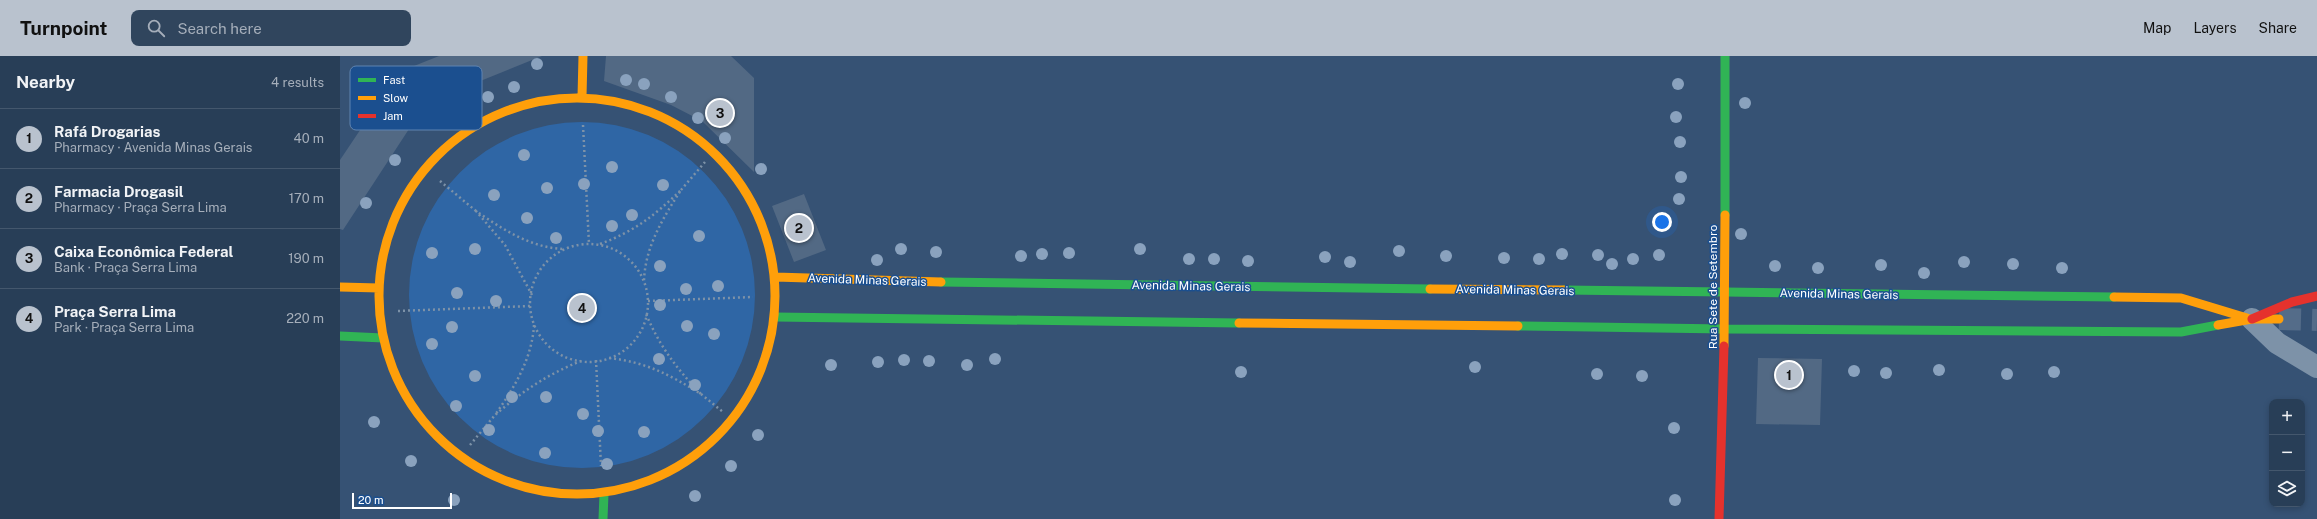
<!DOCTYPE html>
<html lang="en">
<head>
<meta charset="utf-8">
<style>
	body { margin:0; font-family:"Public Sans",sans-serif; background:#30455d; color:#f1f3f6 }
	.controls { position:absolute; right:12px; bottom:12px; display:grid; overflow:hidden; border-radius:8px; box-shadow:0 2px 6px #0003 }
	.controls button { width:36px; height:36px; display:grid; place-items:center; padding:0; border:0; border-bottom:1px solid #44576d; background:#283e57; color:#f1f3f6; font:20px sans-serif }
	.scale { position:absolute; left:12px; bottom:10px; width:100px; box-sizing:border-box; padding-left:4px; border:2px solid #fff; border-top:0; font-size:11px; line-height:14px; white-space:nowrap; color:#fff; -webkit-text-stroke:3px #1b4f8f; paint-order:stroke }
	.you { position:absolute; left:1322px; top:166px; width:14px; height:14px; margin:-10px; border:3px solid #fff; border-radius:50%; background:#1a73e8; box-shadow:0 0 0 6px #1a73e833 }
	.badge { display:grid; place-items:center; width:26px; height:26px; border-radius:50%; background:#b9c2ce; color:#111; font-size:13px; font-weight:700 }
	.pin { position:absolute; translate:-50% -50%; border:2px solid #fff; box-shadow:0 1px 4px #0006 }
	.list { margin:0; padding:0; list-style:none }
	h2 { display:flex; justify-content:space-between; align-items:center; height:52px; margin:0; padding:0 16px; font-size:17px }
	h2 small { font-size:13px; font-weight:400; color:#a5aeba }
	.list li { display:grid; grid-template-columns:26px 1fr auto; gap:12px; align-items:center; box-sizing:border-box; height:60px; padding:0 16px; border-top:1px solid #44576d }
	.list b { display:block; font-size:15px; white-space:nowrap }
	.list p { margin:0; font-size:13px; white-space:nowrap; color:#a5aeba }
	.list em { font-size:13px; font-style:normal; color:#a5aeba }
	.icon { flex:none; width:22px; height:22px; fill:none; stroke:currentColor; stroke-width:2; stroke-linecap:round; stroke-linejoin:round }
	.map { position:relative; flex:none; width:1977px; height:463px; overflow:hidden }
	header { display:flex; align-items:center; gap:24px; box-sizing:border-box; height:56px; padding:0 20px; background:#b9c2ce; color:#111 }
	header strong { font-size:19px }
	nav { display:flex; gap:22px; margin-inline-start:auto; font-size:14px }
	.search { width:280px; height:36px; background:#30455d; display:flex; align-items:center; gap:10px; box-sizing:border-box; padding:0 14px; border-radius:8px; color:#a5aeba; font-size:15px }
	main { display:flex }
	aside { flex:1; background:#283e57 }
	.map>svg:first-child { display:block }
	.green { fill:#2f66a5 }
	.building { fill:#526984 }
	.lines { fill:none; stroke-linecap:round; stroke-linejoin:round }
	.primary-tunnel { stroke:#546c89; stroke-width:22; stroke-dasharray:22 11; stroke-linecap:butt }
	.path { stroke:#7d92a8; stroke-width:2.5; stroke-dasharray:2 3; stroke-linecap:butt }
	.street { stroke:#7d92a8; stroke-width:22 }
	.fast { stroke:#30b455; stroke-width:9 }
	.slow { stroke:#ff9f0a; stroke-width:9 }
	.jam { stroke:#e5322d; stroke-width:9 }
	.tree { fill:#8aa2be }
	.labels { text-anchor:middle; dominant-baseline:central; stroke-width:3; stroke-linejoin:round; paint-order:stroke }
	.street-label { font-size:12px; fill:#fff; stroke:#1b4f8f }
	.key { fill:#1b4f8f; stroke:#5f84b1; stroke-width:1 }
	.key-label { font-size:11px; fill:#fff }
</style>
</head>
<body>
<header>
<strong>Turnpoint</strong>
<div class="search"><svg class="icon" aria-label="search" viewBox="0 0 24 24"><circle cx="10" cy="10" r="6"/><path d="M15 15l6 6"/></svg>Search here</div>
<nav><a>Map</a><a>Layers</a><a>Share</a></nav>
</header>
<main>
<aside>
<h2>Nearby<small>4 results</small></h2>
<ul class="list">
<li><span class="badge">1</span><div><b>Rafá Drogarias</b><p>Pharmacy · Avenida Minas Gerais</p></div><em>40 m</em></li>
<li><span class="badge">2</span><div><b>Farmacia Drogasil</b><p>Pharmacy · Praça Serra Lima</p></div><em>170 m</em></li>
<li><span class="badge">3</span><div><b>Caixa Econômica Federal</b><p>Bank · Praça Serra Lima</p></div><em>190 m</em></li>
<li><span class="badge">4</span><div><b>Praça Serra Lima</b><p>Park · Praça Serra Lima</p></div><em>220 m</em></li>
</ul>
</aside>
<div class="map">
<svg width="1977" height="463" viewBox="0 0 1977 463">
	<rect width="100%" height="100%" fill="#365274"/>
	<!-- green -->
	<path class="green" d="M69 239a173 173 0 1 1 346 0a173 173 0 1 1-346 0Z"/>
	<!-- building -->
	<path class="building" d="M 99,0 L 202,0 L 86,47 L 3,174 L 0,173 L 0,104 L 59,16 Z
		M 266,0 L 391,0 L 414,22 L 414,116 L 362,65 L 331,49 L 264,25 Z
		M 464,138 L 486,194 L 454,206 L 432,150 Z
		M 1418,302 L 1482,303 L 1480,369 L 1416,368 Z"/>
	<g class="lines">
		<!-- primary-tunnel -->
		<path class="primary-tunnel" d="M 1939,263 L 1977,264"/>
		<!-- path -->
		<path class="path" d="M 243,69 L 249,188
			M 100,125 L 136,155
			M 341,134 L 365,106
			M 260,188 C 295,175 314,160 341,134 C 323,162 305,191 304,225
			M190 247a59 59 0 1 1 118 0a59 59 0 1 1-118 0Z
			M 192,239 L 165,189 L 136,155 C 162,173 191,192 224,193
			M 308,245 L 413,241
			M 58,255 L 190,250
			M 194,269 C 192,303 174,332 155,359 C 183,335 206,319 241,305
			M 269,302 C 306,306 330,319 361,338 C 337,313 320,291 306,258
			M 256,304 L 261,410
			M 361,338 L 383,356
			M 130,389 L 155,359"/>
		<!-- street -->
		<path class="street" d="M 1912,263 L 1937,287 L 1977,311"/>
		<!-- fast -->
		<path class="fast" d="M 1385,0 L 1385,159
			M 601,226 L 1090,233
			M 1224,234 L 1385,236
			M 1385,236 L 1774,241
			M 435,261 L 899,267
			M 1178,270 L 1385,273
			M 1385,273 L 1841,276 L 1878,269
			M 0,280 L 43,282
			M 263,463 L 264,438"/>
		<!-- slow -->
		<path class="slow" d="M 242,41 L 243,0
			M39 240a198 198 0 1 1 396 0a198 198 0 1 1-396 0Z
			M 435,221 L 601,226
			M 0,231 L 39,232
			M 1090,233 L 1224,234
			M 1774,241 L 1841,242 L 1907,262
			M 899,267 L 1178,270
			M 1878,269 L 1912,263 L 1939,263
			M 1384,290 L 1385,159"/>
		<!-- jam -->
		<path class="jam" d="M 1912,263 L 1952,246 L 1977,240
			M 1379,463 L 1384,290"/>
	</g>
	<!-- trees -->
	<g class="tree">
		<circle cx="197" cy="8" r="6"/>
		<circle cx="286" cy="24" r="6"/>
		<circle cx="304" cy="28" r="6"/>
		<circle cx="1338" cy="28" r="6"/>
		<circle cx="174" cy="31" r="6"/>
		<circle cx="148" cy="41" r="6"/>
		<circle cx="331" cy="41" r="6"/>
		<circle cx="1405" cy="47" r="6"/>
		<circle cx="1336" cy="61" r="6"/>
		<circle cx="358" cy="62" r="6"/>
		<circle cx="385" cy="82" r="6"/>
		<circle cx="1340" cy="86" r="6"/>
		<circle cx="184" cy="99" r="6"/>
		<circle cx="55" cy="104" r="6"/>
		<circle cx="272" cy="111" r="6"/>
		<circle cx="421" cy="113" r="6"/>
		<circle cx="1341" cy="121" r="6"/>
		<circle cx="244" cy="128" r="6"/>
		<circle cx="323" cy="129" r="6"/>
		<circle cx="207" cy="132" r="6"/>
		<circle cx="154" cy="139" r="6"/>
		<circle cx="1339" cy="143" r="6"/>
		<circle cx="26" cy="147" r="6"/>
		<circle cx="292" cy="159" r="6"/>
		<circle cx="187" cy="162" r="6"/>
		<circle cx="272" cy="170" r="6"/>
		<circle cx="457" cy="178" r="6"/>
		<circle cx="1401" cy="178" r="6"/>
		<circle cx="359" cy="180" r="6"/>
		<circle cx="216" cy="182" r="6"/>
		<circle cx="135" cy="193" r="6"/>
		<circle cx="561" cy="193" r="6"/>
		<circle cx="800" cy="193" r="6"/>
		<circle cx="1059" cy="195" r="6"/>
		<circle cx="596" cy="196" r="6"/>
		<circle cx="92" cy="197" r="6"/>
		<circle cx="729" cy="197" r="6"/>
		<circle cx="702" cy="198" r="6"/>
		<circle cx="1222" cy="198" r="6"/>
		<circle cx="1258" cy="199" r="6"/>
		<circle cx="1319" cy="199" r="6"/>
		<circle cx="681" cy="200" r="6"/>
		<circle cx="1106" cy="200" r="6"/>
		<circle cx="985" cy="201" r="6"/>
		<circle cx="1164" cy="202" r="6"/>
		<circle cx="849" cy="203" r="6"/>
		<circle cx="874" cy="203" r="6"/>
		<circle cx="1199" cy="203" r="6"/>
		<circle cx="1293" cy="203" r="6"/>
		<circle cx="537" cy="204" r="6"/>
		<circle cx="908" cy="205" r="6"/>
		<circle cx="1010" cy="206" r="6"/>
		<circle cx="1624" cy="206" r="6"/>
		<circle cx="1272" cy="208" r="6"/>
		<circle cx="1673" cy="208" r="6"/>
		<circle cx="1541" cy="209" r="6"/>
		<circle cx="320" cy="210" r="6"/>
		<circle cx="1435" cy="210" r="6"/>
		<circle cx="1478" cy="212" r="6"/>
		<circle cx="1722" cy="212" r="6"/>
		<circle cx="1584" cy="217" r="6"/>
		<circle cx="378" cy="230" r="6"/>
		<circle cx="346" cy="233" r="6"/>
		<circle cx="117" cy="237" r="6"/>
		<circle cx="156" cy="245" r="6"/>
		<circle cx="320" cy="249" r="6"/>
		<circle cx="347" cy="270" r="6"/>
		<circle cx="112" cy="271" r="6"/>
		<circle cx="374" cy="278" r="6"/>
		<circle cx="92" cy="288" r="6"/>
		<circle cx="319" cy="303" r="6"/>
		<circle cx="655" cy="303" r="6"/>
		<circle cx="564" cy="304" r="6"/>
		<circle cx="589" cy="305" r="6"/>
		<circle cx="538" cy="306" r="6"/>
		<circle cx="491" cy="309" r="6"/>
		<circle cx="627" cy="309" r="6"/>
		<circle cx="1135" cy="311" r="6"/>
		<circle cx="1599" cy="314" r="6"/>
		<circle cx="1514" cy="315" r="6"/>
		<circle cx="901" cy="316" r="6"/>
		<circle cx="1714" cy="316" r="6"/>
		<circle cx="1546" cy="317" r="6"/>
		<circle cx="1257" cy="318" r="6"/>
		<circle cx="1667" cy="318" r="6"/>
		<circle cx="135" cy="320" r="6"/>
		<circle cx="1302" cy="320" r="6"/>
		<circle cx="355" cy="329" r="6"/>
		<circle cx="172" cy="341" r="6"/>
		<circle cx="206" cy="341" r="6"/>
		<circle cx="116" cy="350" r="6"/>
		<circle cx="243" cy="358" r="6"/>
		<circle cx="34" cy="366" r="6"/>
		<circle cx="1334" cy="372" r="6"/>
		<circle cx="149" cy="374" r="6"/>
		<circle cx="258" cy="375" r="6"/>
		<circle cx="304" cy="376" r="6"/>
		<circle cx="418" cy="379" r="6"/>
		<circle cx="205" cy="397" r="6"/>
		<circle cx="71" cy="405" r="6"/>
		<circle cx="267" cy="408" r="6"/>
		<circle cx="391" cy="410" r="6"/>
		<circle cx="355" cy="440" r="6"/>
		<circle cx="114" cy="444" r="6"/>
		<circle cx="1335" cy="444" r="6"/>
	</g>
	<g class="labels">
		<!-- street labels -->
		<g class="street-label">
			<text transform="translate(527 224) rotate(2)">Avenida Minas Gerais</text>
			<text transform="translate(851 230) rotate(1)">Avenida Minas Gerais</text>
			<text transform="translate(1373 231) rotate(-90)">Rua Sete de Setembro</text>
			<text transform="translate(1175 234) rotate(1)">Avenida Minas Gerais</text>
			<text transform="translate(1499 238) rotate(1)">Avenida Minas Gerais</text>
		</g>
	</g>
	<!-- legend -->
	<rect x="10" y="10" width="132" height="64" rx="6" class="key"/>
	<rect x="18" y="22" width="18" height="4" fill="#30b455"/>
	<rect x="18" y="40" width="18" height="4" fill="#ff9f0a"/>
	<rect x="18" y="58" width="18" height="4" fill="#e5322d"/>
	<g class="key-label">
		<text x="43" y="28">Fast</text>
		<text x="43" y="46">Slow</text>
		<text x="43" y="64">Jam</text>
	</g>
</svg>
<div class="controls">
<button>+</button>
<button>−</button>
<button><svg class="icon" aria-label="layers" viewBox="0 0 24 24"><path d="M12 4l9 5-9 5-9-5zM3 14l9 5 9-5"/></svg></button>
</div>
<div class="scale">20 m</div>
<div class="you"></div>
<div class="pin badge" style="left:1449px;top:319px">1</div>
<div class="pin badge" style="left:459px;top:172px">2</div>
<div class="pin badge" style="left:380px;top:57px">3</div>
<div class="pin badge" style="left:242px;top:252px">4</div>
</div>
</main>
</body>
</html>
